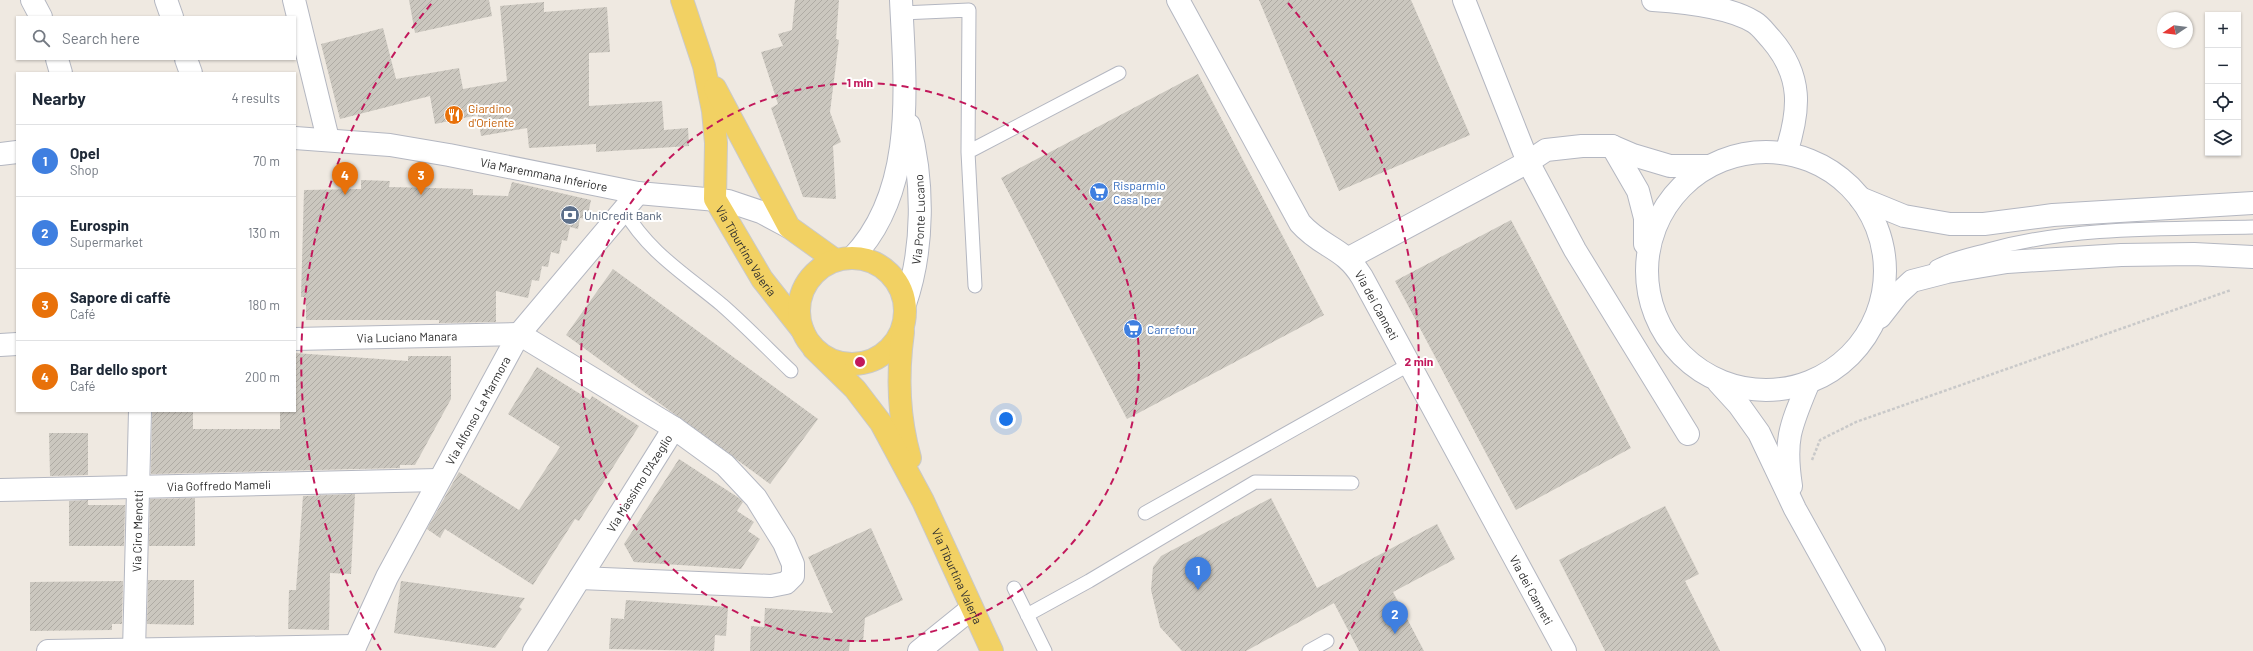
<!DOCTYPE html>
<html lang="en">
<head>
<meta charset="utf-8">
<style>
	body { margin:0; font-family:Barlow,sans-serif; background:#f6f6f7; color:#1f2937 }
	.controls { position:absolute; right:12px; top:12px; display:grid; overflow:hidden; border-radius:0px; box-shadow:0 1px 3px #0004 }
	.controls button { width:36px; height:36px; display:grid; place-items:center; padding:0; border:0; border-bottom:1px solid #e0e1e3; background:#fff; color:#1f2937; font:20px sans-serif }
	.compass { position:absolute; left:2157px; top:12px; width:36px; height:36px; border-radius:50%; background:#fff; box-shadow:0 1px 3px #0004; rotate:257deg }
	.you { position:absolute; left:1006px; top:419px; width:14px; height:14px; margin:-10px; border:3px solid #fff; border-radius:50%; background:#1a73e8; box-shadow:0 0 0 6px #1a73e833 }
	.badge { display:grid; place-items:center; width:26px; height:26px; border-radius:50%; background:#ea580c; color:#fff; font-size:13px; font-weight:700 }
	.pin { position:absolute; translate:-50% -33px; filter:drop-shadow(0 1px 2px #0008) }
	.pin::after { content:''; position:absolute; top:21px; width:14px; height:12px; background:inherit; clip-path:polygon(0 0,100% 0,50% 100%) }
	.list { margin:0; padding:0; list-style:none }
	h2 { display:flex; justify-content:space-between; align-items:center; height:52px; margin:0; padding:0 16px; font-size:17px }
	h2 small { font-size:13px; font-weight:400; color:#747a83 }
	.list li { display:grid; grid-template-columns:26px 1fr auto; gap:12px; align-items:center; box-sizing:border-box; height:72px; padding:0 16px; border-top:1px solid #e0e1e3 }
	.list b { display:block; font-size:15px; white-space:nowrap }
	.list p { margin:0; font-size:13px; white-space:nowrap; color:#747a83 }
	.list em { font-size:13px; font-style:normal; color:#747a83 }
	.icon { flex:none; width:22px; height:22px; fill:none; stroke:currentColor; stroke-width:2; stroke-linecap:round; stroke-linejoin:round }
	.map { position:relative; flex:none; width:2253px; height:651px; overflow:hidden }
	.search { position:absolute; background:#fff; box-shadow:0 1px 3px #0004; left:16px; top:16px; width:280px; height:44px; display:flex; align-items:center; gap:10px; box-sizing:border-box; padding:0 14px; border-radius:0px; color:#747a83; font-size:15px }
	.panel { position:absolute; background:#fff; box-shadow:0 1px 3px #0004; left:16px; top:72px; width:280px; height:340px; border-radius:0px }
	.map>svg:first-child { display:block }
	.building { fill:url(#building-hatch) }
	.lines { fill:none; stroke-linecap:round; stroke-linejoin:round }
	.service-casing { stroke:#b4b7c1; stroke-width:15 }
	.minor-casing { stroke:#b4b7c1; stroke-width:24 }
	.tertiary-casing { stroke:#b4b7c1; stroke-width:24 }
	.secondary-casing { stroke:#b4b7c1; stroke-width:24 }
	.primary-casing { stroke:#c9c9c9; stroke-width:24 }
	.path { stroke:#c9c9c9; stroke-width:2.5; stroke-dasharray:3 2; stroke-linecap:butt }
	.service { stroke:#fff; stroke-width:13 }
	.minor { stroke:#fff; stroke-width:22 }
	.tertiary { stroke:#fff; stroke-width:22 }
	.secondary { stroke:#fff; stroke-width:22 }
	.primary { stroke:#f2d163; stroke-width:22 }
	.ring { fill:none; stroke:#c2185b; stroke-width:2; stroke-dasharray:7 5 }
	.labels { text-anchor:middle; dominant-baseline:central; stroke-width:4; stroke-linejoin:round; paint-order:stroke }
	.food-label { font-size:12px; fill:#c56008; stroke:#fff; text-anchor:start }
	.street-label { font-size:12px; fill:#2e2e2e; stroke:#fff }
	.shop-label { font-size:12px; fill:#366cbe; stroke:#fff; text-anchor:start }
	.service-label { font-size:12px; fill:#4e5e75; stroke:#fff; text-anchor:start }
	.centre { fill:#c2185b; stroke:#fff; stroke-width:2 }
	.ring-label { font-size:12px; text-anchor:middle; font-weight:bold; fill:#c2185b; stroke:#fff; stroke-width:4; stroke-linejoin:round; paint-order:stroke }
</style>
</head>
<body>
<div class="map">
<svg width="2253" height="651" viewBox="0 0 2253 651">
	<defs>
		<pattern id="building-hatch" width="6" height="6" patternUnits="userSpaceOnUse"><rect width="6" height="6" fill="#cbc7bf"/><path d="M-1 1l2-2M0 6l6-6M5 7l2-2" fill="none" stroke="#afaba4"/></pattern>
	</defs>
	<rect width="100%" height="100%" fill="#efe9e1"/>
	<!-- building -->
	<path class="building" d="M 409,0 L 489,0 L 492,16 L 415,33 Z
		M 795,0 L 839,0 L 836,39 L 839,40 L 830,112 L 841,142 L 833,146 L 836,199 L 803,197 L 771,108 L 778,104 L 761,52 L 783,46 L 778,34 L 792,30 Z
		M 1259,0 L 1411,0 L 1470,135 L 1339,191 Z
		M 544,2 L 544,12 L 607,7 L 610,52 L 589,53 L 589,106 L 662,101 L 664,130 L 688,128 L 689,146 L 596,152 L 596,144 L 529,148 L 527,128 L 481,136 L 478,115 L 435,124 L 430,96 L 340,119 L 321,44 L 383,28 L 396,79 L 459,68 L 463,89 L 507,81 L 500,6 Z
		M 1198,74 L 1324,315 L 1127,419 L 1001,178 Z
		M 361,180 L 390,181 L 389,187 L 473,189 L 473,195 L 508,196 L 512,182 L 591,200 L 587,219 L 580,218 L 578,229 L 570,227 L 567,241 L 562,240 L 559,254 L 551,252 L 548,267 L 542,266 L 539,281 L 532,280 L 528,298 L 496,291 L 496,322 L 439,323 L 439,320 L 306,320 L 306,297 L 301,297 L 304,190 L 361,189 Z
		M 1511,220 L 1631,448 L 1516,510 L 1395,281 Z
		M 613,269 L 818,419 L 770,484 L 566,335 Z
		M 295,353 L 408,361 L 408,356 L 451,356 L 451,399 L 415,465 L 400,465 L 400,468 L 151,474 L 152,411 L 193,411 L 193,429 L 280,429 L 280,411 L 295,411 Z
		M 537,367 L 590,400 L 592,396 L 639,426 L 579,521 L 575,519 L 533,585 L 445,529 L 440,538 L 427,529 L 459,472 L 519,510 L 560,447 L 508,414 Z
		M 49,433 L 88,433 L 88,475 L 50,476 Z
		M 679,459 L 739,498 L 743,502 L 737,511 L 754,522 L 748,531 L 760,539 L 741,569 L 634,562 L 624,544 Z
		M 355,494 L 351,574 L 330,573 L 329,630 L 288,629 L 289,590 L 296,590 L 303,496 Z
		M 195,498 L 195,546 L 149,546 L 150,499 Z
		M 1271,498 L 1317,588 L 1437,524 L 1455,559 L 1393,592 L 1424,651 L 1359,651 L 1334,603 L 1246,651 L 1182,651 L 1160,627 L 1151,590 L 1153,567 L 1161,556 Z
		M 88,500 L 88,505 L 125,505 L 124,546 L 69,546 L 69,501 Z
		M 1665,506 L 1699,574 L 1685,581 L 1720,651 L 1605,651 L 1559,560 Z
		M 871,528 L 903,600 L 865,618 L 863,642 L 850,641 L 849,651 L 750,651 L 751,626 L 764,627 L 765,608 L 833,613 L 808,557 Z
		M 148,580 L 194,580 L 194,625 L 147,624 Z
		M 123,581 L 122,624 L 112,624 L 112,630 L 30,631 L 30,582 Z
		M 401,581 L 525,598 L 519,607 L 522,609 L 495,648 L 394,633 Z
		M 626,600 L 728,607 L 726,636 L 715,635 L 714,651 L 609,649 L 611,618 L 624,619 Z"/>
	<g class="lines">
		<defs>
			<path id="service" d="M 902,13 L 969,10 L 968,152 L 975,286
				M 968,152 L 1119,73
				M 624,210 C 648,252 686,275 722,305 C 746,326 768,349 791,371
				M 1936,267 C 1952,258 1970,255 1988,250 C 2075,226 2164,229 2253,227
				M 1145,513 L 1410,364
				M 1014,588 L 1045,651
				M 1027,615 L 1089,581 L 1255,482 L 1352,483
				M 1309,651 L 1327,641"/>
			<g id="minor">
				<path d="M 32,0 L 41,17"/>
				<path d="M 166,0 L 172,17"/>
				<path d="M 294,0 L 328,139"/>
				<path id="s1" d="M 1178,0 L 1300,223 C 1322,248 1344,247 1362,277 L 1565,651"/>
				<path d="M 1464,0 L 1528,162 L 1575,250 L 1688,434"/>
				<path d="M 1653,0 C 1683,2 1728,6 1754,22 C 1761,26 1766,34 1771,39 C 1803,76 1800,110 1786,153"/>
				<path d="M 57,59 L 61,73"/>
				<path d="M 186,59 L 191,73"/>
				<path d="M 852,258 C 917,191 905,85 901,0"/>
				<path d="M 1349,258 L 1528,162"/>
				<path id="s2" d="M 905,304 C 924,249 924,181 909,125"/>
				<path id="s3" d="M 295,339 L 519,334 L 674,428 L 534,651"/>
				<path d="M 0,345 L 17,344"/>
				<path id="s4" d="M 0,490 L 438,480"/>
				<path d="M 580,578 L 771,586 L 786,583 L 793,576 L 793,564 L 784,543 L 756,498 L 725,465 L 674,428"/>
				<path d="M 48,651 L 355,646"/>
				<path id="s5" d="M 134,651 L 140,411"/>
				<path d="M 919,651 L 971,609"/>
			</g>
			<g id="tertiary">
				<path id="s6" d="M 353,651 L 387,577 L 519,334 L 638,193"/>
			</g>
			<g id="secondary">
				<path id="s7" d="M 295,138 L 390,145 L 449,155 L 638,193 L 728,201 L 761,212 L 789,227"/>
				<path d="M 1612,146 L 1638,191 L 1645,218 L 1645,244"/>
				<circle cx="1766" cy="271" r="119"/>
				<path d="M 0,154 L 17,152"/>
				<path d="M 1528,162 L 1546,150 L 1582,146 L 1612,146 L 1633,155 L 1670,166 L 1708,166"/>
				<path d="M 1860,198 L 1904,216 L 1950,224 L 1984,224 L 2053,215 L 2253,203"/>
				<path d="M 1880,317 L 1898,294 L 1912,281 L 1947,272 L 2007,262 L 2121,255 L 2194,254 L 2253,257"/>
				<path d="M 1718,382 L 1739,405 L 1759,433 L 1795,509 L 1874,651"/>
				<path d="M 1791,486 C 1784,440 1790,427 1808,384"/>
			</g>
			<g id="primary">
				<path id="s8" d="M 682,0 L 704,66 L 713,111 L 716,143 L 715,199 L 762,279 L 803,331"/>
				<path d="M 715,88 L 789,227 L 835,260"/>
				<circle cx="852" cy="311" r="53"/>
				<path d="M 903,332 C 897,375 898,416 910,458"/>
				<path id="s9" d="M 814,349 L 855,389 L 881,423 L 923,501 L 992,651"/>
			</g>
		</defs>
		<!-- service casing -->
		<use href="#service" class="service-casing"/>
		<!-- minor casing -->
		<use href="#minor" class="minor-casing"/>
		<!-- tertiary casing -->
		<use href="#tertiary" class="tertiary-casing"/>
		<!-- secondary casing -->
		<use href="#secondary" class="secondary-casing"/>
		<!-- primary casing -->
		<use href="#primary" class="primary-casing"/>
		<!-- path -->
		<path class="path" d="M 1812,460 L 1820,440 L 1856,422 L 2231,290"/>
		<!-- service -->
		<use href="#service" class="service"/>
		<!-- minor -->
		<use href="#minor" class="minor"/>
		<!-- tertiary -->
		<use href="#tertiary" class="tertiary"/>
		<!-- secondary -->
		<use href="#secondary" class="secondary"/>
		<!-- primary -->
		<use href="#primary" class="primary"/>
	</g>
	<!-- distance rings -->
	<g class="ring">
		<circle cx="860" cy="362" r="279"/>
		<path d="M381 650A559 559 0 0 1 432 3M1288 3A559 559 0 0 1 1339 650"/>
	</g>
	<!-- icons -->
	<defs>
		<symbol id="restaurant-disc" viewBox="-11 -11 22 22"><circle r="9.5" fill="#e8710a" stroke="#fff"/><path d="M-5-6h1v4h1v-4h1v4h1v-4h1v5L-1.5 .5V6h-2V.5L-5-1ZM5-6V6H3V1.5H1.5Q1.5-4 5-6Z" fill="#fff"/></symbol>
		<symbol id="supermarket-disc" viewBox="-11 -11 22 22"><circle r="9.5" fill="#3f7fe0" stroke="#fff"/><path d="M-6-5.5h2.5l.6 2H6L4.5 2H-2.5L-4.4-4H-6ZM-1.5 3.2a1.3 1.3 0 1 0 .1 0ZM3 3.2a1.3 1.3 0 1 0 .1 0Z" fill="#fff"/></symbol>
		<symbol id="bank-disc" viewBox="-11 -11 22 22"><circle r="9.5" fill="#5c6f8a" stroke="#fff"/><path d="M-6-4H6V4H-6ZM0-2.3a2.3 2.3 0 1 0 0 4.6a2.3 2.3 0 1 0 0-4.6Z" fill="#fff"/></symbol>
	</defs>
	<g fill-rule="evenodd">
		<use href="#restaurant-disc" x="443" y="104" width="22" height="22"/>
		<use href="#supermarket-disc" x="1088" y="181" width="22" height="22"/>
		<use href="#bank-disc" x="559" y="204" width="22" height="22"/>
		<use href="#supermarket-disc" x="1122" y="318" width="22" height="22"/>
	</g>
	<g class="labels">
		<!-- food labels -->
		<g class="food-label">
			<text x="468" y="108">Giardino<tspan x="468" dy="14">d'Oriente</tspan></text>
		</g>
		<!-- street labels -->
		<g class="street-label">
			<text stroke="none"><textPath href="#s7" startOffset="252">Via Maremmana Inferiore</textPath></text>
			<text stroke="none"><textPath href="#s2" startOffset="86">Via Ponte Lucano</textPath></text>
			<text stroke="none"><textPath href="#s8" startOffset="264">Via Tiburtina Valeria</textPath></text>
			<text stroke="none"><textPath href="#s1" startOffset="369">Via dei Canneti</textPath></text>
			<text stroke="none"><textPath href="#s3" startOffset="112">Via Luciano Manara</textPath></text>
			<text stroke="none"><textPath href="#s6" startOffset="271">Via Alfonso La Marmora</textPath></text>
			<text transform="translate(639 483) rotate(-58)">Via Massimo D'Azeglio</text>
			<text stroke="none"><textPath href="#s4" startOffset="219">Via Goffredo Mameli</textPath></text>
			<text stroke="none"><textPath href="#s5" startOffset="120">Via Ciro Menotti</textPath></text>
			<text stroke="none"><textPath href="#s9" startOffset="271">Via Tiburtina Valeria</textPath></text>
			<text stroke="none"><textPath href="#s1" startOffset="693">Via dei Canneti</textPath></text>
		</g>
		<!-- shop labels -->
		<g class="shop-label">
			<text x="1113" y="185">Risparmio<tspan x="1113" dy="14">Casa Iper</tspan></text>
			<text x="1147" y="329">Carrefour</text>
		</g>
		<!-- service labels -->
		<g class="service-label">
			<text x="584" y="215">UniCredit Bank</text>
		</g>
	</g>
	<circle cx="860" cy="362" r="6" class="centre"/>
	<g class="ring-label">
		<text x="860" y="87">1 min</text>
		<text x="1419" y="366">2 min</text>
	</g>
</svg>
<div class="controls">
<button>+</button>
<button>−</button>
<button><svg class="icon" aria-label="locate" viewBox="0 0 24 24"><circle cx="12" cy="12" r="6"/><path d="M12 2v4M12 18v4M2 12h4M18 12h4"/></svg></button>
<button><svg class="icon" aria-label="layers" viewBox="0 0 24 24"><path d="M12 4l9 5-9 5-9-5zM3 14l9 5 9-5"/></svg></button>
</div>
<svg class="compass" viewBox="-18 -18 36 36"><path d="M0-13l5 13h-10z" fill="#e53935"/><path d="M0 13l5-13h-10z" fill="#747a83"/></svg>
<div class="you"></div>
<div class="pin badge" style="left:1198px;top:590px;background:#3f7fe0">1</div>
<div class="pin badge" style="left:1395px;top:634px;background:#3f7fe0">2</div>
<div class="pin badge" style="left:421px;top:195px;background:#e8710a">3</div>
<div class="pin badge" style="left:345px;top:195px;background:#e8710a">4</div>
<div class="search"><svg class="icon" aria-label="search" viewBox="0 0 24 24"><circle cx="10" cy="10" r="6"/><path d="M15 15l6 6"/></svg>Search here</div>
<section class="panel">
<h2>Nearby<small>4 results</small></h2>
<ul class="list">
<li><span class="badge" style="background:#3f7fe0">1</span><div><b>Opel</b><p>Shop</p></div><em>70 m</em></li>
<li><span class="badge" style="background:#3f7fe0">2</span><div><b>Eurospin</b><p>Supermarket</p></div><em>130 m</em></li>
<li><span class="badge" style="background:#e8710a">3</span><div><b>Sapore di caffè</b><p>Café</p></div><em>180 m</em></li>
<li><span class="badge" style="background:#e8710a">4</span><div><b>Bar dello sport</b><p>Café</p></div><em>200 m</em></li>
</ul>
</section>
</div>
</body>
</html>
